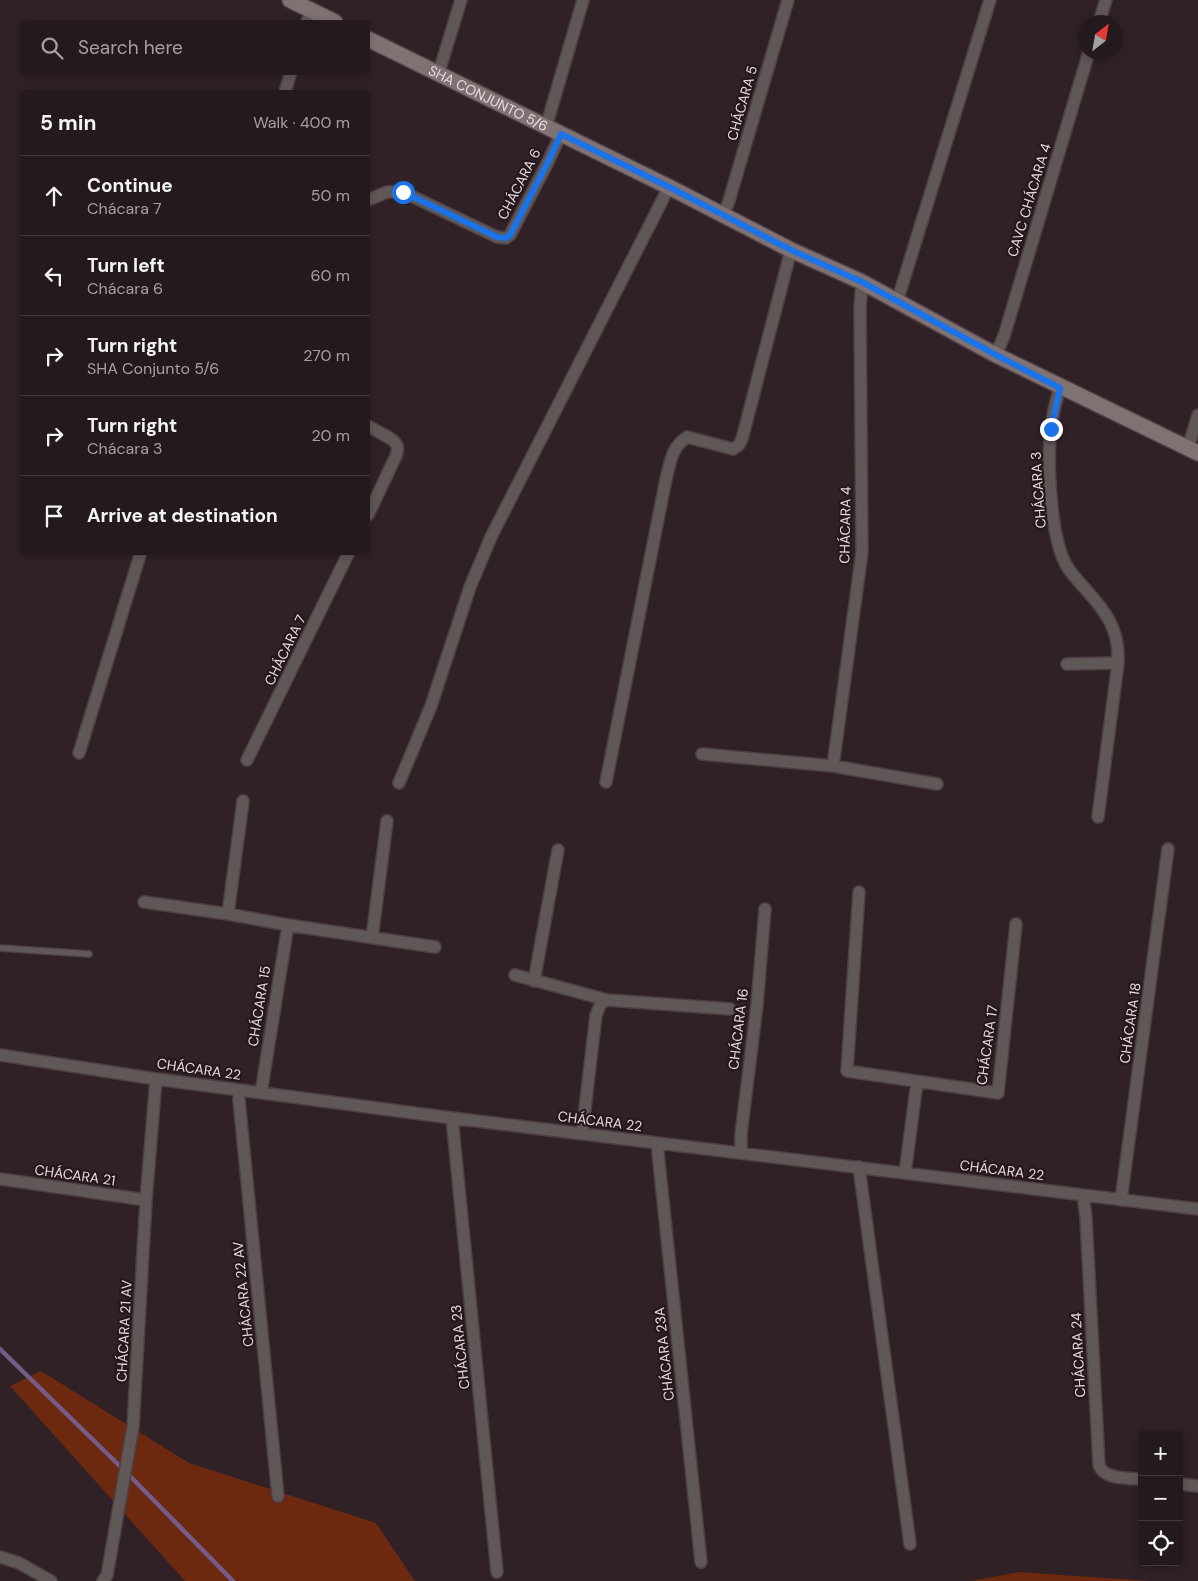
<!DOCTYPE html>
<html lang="en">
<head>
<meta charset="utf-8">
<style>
	body { margin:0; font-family:"DM Sans",sans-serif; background:#2c2226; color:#f1f3f6 }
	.controls { position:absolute; right:15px; bottom:15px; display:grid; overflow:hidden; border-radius:5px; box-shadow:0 2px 8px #0003 }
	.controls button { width:45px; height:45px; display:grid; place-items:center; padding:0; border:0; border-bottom:1px solid #41383b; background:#24191d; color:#f1f3f6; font:25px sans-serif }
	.compass { position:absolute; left:1078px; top:15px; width:45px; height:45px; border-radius:50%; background:#24191d; box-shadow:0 2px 8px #0003; rotate:31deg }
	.stop { position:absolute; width:15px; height:15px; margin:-11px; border:4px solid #1a73e8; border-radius:50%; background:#fff }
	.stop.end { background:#1a73e8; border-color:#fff; box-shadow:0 1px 5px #0008 }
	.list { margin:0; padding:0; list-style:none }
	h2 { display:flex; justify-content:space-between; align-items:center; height:65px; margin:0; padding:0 20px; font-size:21px }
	h2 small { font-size:16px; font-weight:400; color:#a3a0a4 }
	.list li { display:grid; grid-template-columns:32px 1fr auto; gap:15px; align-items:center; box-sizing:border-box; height:80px; padding:0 20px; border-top:1px solid #41383b }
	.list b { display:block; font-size:19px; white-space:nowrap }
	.list p { margin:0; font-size:16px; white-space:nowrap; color:#a3a0a4 }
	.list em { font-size:16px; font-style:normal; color:#a3a0a4 }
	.icon { flex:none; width:28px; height:28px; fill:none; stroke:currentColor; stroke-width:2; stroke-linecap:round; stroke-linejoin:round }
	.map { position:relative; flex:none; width:1198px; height:1581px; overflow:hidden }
	.search { position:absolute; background:#24191d; box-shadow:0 2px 8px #0003; left:20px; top:20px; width:350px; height:55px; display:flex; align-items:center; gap:12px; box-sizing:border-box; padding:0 18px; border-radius:5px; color:#a3a0a4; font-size:19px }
	.panel { position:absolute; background:#24191d; box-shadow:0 2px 8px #0003; left:20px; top:90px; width:350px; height:465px; border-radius:5px }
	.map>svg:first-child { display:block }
	.green { fill:#6c290f }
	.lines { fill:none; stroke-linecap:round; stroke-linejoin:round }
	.stream { stroke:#735c89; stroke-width:4.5 }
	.lane-casing { stroke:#4d3f45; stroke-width:8 }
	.street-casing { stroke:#4d3f45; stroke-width:14 }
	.secondary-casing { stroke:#4d3f45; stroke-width:18 }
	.lane { stroke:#605757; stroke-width:5.5 }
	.street { stroke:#605757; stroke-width:11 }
	.secondary { stroke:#807273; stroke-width:15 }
	.route { stroke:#1a73e8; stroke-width:6 }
	.labels { text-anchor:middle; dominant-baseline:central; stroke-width:4.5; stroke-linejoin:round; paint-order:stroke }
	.street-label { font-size:14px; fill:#e6dbe0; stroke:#26171e }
</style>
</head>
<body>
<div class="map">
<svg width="1198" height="1581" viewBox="0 0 1198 1581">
	<rect width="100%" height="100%" fill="#302127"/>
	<!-- green -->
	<path class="green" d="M 41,1371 L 189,1463 L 376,1523 L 415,1581 L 185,1581 L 10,1386 Z
		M 1019,1572 L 1149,1581 L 971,1581 Z"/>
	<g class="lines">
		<!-- stream -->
		<path class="stream" d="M 0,1349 L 127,1473 L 233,1581"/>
		<defs>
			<path id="lane" d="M 0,948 L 89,954"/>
			<path id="street" d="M 307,22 L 311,11
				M 1099,22 L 1106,0
				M 438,75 L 461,0
				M 285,92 L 291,72
				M 546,127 L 583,0
				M 368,200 L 387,192 L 403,192 L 497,237 L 506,238 L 510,235 L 547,164 L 561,134
				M 722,214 L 728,204 L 788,0
				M 862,282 L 860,308 L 862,552 L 833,766 L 937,784
				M 897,302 L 990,0
				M 996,355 L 1004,336 L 1089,52
				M 1060,387 C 1056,401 1052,415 1051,429 C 1047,461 1050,541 1068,568 C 1071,573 1076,578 1080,583 C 1103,609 1120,626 1118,663 L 1067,664
				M 368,426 C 374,430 393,438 396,444 C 399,448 397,453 396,456 L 368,515
				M 1188,448 L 1198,415
				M 79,753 L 141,552
				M 702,754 L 833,766
				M 247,760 L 349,552
				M 606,782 L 666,479 C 671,461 671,448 687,437 L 733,449 L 739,445 L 742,439 L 791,250
				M 399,783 L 431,706 L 470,587 L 491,537 L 669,187
				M 1098,817 L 1118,663
				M 859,892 L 847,1071 L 998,1093 L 1016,924
				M 144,902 L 228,914 L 288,925 L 261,1093
				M 228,914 L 243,801
				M 288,925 L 435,947
				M 372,938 L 387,821
				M 515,975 L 607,1000
				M 534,981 L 558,850
				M 0,1055 L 156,1079 L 452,1118 L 1198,1209
				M 238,1090 L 278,1496
				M 452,1118 L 497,1572
				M 582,1134 L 596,1015 L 601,1003 L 607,1000 L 730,1009
				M 657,1143 L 701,1562
				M 741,1153 L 741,1134 L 757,1005 L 765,909
				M 859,1167 L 910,1544
				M 905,1173 L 917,1082
				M 0,1179 L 146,1200
				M 1083,1195 L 1086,1218 L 1099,1465 C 1104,1480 1129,1478 1142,1479
				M 1121,1200 L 1168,849
				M 1179,1484 L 1198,1486
				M 0,1557 L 19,1563 L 51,1581
				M 103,1581 L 107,1575 L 133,1427 L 146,1200 L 156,1079"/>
			<g id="secondary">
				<path d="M 290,0 L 335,22"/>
				<path id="s1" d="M 368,39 L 669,187 L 791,250 L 862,282 L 996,355 L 1198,453"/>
			</g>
		</defs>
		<!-- lane casing -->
		<use href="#lane" class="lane-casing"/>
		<!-- street casing -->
		<use href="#street" class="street-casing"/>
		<!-- secondary casing -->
		<use href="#secondary" class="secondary-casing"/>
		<!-- lane -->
		<use href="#lane" class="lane"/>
		<!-- street -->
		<use href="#street" class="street"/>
		<!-- secondary -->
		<use href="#secondary" class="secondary"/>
	</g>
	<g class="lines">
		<!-- route -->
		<path class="route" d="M 403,192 L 497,237 L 506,238 L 510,235 L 547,164 L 561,134 L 669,187 L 791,250 L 862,282 L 996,355 L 1060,388 L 1051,429"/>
	</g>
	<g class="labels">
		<!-- street labels -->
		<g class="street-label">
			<text stroke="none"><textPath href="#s1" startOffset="134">SHA CONJUNTO 5/6</textPath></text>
			<text transform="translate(742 103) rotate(-74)">CHÁCARA 5</text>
			<text transform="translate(519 184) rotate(-63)">CHÁCARA 6</text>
			<text transform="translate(1029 200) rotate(-73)">CAVC CHÁCARA 4</text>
			<text transform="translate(1038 490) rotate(-94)">CHÁCARA 3</text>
			<text transform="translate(845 525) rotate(-89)">CHÁCARA 4</text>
			<text transform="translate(285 650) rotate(-64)">CHÁCARA 7</text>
			<text transform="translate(259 1006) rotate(-81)">CHÁCARA 15</text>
			<text transform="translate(1130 1023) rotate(-82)">CHÁCARA 18</text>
			<text transform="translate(738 1029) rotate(-83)">CHÁCARA 16</text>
			<text transform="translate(987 1045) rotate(-82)">CHÁCARA 17</text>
			<text transform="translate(199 1069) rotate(8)">CHÁCARA 22</text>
			<text transform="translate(600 1121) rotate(7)">CHÁCARA 22</text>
			<text transform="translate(1002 1170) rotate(7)">CHÁCARA 22</text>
			<text transform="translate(75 1175) rotate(8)">CHÁCARA 21</text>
			<text transform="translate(243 1294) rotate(-96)">CHÁCARA 22 AV</text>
			<text transform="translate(124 1331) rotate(-87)">CHÁCARA 21 AV</text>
			<text transform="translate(460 1347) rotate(-96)">CHÁCARA 23</text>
			<text transform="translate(664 1354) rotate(-96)">CHÁCARA 23A</text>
			<text transform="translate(1078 1355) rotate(-93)">CHÁCARA 24</text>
		</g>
	</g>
</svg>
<div class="controls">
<button>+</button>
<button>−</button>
<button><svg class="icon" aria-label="locate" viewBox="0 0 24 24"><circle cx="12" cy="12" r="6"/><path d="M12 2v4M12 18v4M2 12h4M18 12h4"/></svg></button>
</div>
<svg class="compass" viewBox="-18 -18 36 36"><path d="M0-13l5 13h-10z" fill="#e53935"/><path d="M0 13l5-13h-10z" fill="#a3a0a4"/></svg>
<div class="stop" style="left:403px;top:192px"></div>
<div class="stop end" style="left:1051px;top:429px"></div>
<div class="search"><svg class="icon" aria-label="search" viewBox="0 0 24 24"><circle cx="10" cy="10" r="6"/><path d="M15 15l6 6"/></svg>Search here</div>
<section class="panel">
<h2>5 min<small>Walk · 400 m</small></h2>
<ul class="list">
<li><svg class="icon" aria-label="ahead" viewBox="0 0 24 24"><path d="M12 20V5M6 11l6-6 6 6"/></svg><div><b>Continue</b><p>Chácara 7</p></div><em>50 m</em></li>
<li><svg class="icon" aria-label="left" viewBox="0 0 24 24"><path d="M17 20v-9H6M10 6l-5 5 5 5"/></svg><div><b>Turn left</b><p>Chácara 6</p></div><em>60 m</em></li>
<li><svg class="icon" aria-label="right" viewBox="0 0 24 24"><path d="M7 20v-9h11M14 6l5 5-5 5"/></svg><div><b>Turn right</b><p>SHA Conjunto 5/6</p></div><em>270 m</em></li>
<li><svg class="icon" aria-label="right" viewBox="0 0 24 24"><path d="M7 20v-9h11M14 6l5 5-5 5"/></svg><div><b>Turn right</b><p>Chácara 3</p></div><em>20 m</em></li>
<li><svg class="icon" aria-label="arrive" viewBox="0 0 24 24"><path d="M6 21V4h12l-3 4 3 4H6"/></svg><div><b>Arrive at destination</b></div></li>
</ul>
</section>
</div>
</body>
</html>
